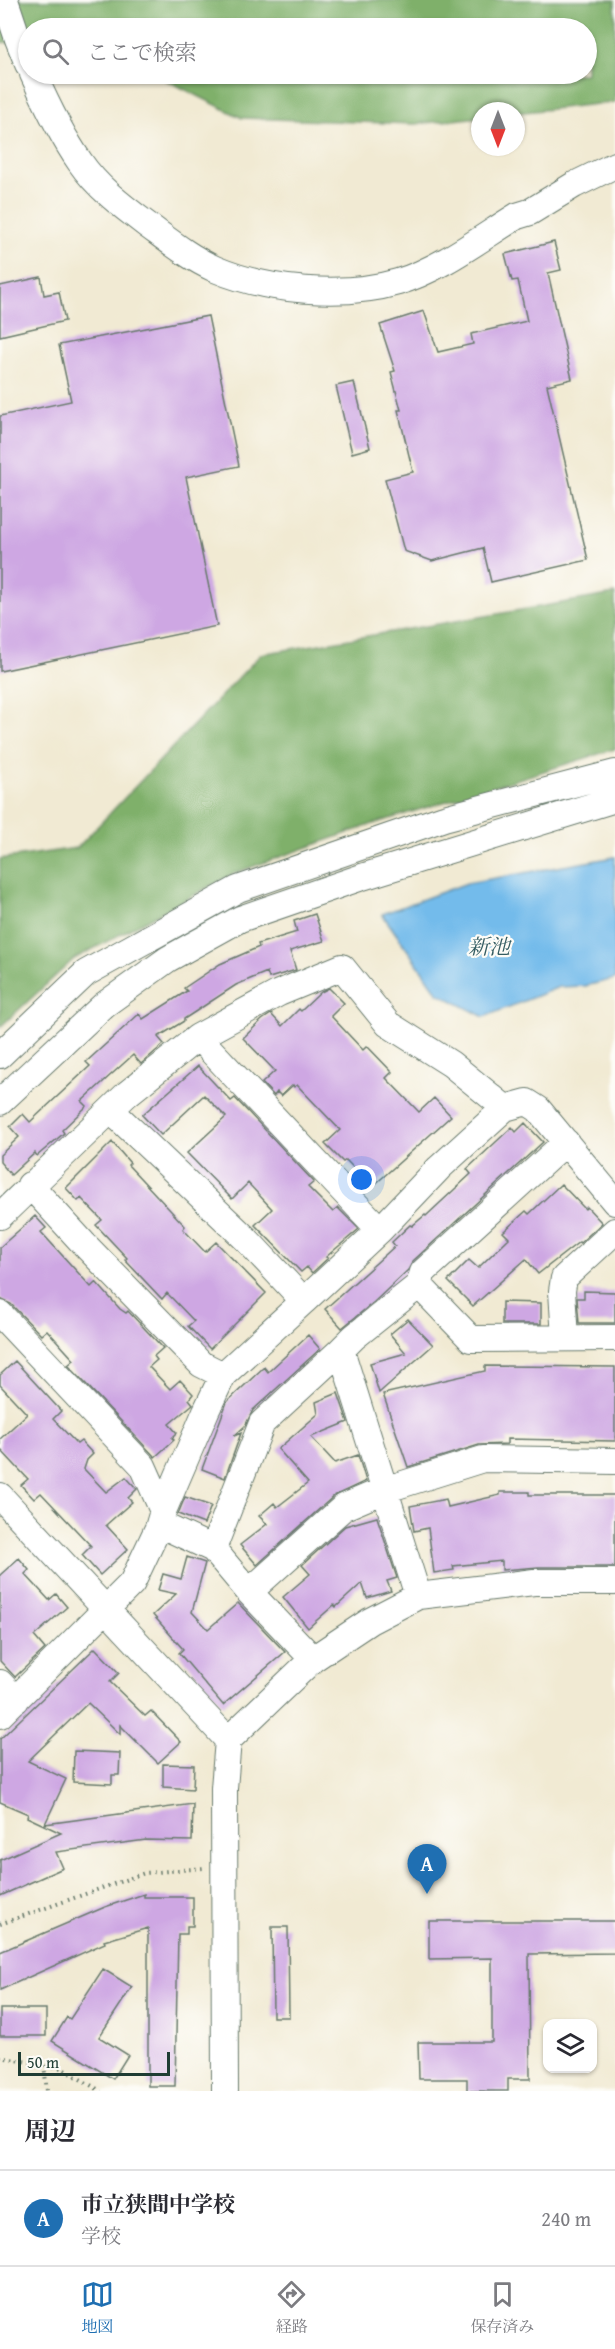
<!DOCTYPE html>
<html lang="ja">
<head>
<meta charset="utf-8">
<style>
	body { margin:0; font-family:"Gentium Book Plus","Noto Serif JP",serif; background:#f7f7f7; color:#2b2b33 }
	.controls { position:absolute; right:18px; bottom:18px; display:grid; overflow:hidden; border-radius:12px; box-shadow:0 2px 4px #0004 }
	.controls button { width:54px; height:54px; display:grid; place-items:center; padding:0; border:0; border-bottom:2px solid #e1e1e2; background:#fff; color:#2b2b33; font:30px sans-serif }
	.compass { position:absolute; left:471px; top:102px; width:54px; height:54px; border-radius:50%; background:#fff; box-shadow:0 2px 4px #0004; rotate:180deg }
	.scale { position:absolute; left:18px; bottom:15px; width:152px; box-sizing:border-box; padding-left:6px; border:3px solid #1f3d34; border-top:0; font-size:16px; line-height:21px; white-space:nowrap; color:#1f3d34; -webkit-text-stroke:4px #fdfcf7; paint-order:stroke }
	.you { position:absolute; left:362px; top:1180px; width:21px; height:21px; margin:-15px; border:4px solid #fff; border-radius:50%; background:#1a73e8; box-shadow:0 0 0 9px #1a73e833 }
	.badge { display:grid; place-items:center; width:39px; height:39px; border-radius:50%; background:#1f6fb2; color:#fff; font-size:20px; font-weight:700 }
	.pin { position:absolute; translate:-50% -50px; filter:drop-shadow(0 2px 3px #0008) }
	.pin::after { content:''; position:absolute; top:32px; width:21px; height:18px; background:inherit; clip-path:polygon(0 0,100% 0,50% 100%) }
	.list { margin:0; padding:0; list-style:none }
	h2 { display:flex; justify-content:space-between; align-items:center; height:78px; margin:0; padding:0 24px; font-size:26px }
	h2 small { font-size:20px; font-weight:400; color:#7c7c81 }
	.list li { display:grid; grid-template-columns:39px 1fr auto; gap:18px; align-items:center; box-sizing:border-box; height:96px; padding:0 24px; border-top:2px solid #e1e1e2 }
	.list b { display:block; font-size:22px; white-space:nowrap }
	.list p { margin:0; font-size:20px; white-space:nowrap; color:#7c7c81 }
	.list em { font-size:20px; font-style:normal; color:#7c7c81 }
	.icon { flex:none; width:33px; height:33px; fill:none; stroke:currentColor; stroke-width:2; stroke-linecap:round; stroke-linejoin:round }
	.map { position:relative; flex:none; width:615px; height:2091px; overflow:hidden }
	.search { position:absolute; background:#fff; box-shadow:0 2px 4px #0004; left:18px; right:18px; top:18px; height:66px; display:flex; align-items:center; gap:15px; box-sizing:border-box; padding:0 21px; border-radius:33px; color:#7c7c81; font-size:22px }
	.sheet { height:174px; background:#fff }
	nav { display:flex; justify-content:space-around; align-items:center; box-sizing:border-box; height:84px; border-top:2px solid #e1e1e2; background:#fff; font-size:16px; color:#7c7c81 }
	nav a { display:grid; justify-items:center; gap:3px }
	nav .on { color:#1f6fb2 }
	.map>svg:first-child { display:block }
	.forest { fill:#7fb06b; stroke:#4f7650; stroke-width:1.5 }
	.water { fill:#73bbeb; stroke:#497c90; stroke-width:1.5 }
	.building { fill:#cea7e3 }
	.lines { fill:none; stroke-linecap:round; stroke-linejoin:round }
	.minor-casing { stroke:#687a6c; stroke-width:28 }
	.path { stroke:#687a6c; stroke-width:4; stroke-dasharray:1.5 4.5; stroke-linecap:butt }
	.minor { stroke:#fff; stroke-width:26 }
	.labels { text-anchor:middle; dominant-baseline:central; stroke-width:4.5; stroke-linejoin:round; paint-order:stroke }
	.water-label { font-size:21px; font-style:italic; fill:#345c62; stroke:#fdfcf7 }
</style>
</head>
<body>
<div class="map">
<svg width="615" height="2091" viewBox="0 0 615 2091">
	<rect width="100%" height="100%" fill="#fdfcf7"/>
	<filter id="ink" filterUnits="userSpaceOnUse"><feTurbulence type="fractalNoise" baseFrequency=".0167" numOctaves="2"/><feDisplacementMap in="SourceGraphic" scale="12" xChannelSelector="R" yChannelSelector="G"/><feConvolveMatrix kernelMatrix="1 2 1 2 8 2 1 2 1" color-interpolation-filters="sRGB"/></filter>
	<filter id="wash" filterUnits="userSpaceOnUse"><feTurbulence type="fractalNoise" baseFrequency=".008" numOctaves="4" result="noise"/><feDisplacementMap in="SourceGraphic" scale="24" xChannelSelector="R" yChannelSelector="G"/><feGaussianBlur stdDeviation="1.35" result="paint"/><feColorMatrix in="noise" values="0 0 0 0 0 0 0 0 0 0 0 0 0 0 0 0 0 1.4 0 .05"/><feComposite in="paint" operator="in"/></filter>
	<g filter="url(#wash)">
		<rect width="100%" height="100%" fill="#f1ead3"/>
		<!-- forest -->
		<path class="forest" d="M 0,0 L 615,0 L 615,102 L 516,113 L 516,111 L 480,111 L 480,117 L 415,124 L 242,118 L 154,74 L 586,74 L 586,28 L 28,28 L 28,44 L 0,42 Z
			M 615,594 L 615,749 L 370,825 L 235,873 L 74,959 L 0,1027 L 0,859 L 77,848 L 261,654 Z"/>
		<!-- water -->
		<path class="water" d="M 615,857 L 615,979 L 585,986 L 559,987 L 484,1017 L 438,993 L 382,914 L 467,883 Z"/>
		<g id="blocks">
			<!-- building -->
			<path class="building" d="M 554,242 L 561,270 L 548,273 L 572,379 L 547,385 L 588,560 L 491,582 L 483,548 L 432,561 L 404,551 L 385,479 L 413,472 L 398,410 L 401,410 L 391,372 L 395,371 L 380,325 L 424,311 L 438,352 L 473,344 L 471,334 L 527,321 L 518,280 L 512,281 L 505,254 Z
				M 41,277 L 44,295 L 59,292 L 65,321 L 0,336 L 0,286 Z
				M 208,316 L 239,466 L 186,477 L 217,626 L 0,671 L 0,416 L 71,401 L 59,345 Z
				M 354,382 L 370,448 L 352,453 L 336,386 Z
				M 315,914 L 324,941 L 290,951 L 296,970 L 269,978 L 267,972 L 236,985 L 184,1019 L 184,1021 L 158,1037 L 164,1044 L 149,1057 L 141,1064 L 133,1055 L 82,1101 L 87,1106 L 62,1130 L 64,1133 L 37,1156 L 35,1153 L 11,1175 L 0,1162 L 0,1155 L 19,1137 L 10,1127 L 23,1114 L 30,1122 L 90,1066 L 86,1062 L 139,1014 L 143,1019 L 187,991 L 184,988 L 220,964 L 259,947 L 258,944 L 297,932 L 294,921 Z
				M 329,988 L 344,1003 L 331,1016 L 363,1050 L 367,1046 L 392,1072 L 386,1078 L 419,1112 L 434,1098 L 451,1116 L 372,1187 L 346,1160 L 343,1162 L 325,1144 L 340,1130 L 297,1085 L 294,1087 L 293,1085 L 281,1096 L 277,1092 L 274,1096 L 262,1083 L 275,1071 L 243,1038 L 262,1020 L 271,1014 L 282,1026 L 299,1009 L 301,1011 L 321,992 Z
				M 198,1066 L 231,1101 L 235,1098 L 314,1182 L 308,1187 L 333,1212 L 338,1208 L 359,1229 L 326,1257 L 328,1258 L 312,1273 L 307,1267 L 301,1272 L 255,1225 L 272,1209 L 248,1183 L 232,1199 L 187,1153 L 226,1117 L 204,1095 L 161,1135 L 142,1115 Z
				M 525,1123 L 543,1142 L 413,1261 L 408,1270 L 374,1302 L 342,1328 L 325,1309 L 395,1246 L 392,1242 L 410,1225 L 412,1226 L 425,1215 L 426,1216 L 471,1174 L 467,1169 L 512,1127 L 516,1132 Z
				M 112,1142 L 130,1163 L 128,1165 L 185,1226 L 183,1229 L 205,1252 L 216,1242 L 266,1293 L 210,1349 L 188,1326 L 194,1321 L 167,1293 L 162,1299 L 125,1260 L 127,1258 L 96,1225 L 102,1220 L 81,1198 L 78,1201 L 66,1188 Z
				M 561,1184 L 585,1209 L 587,1207 L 602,1223 L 580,1243 L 579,1242 L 538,1274 L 526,1259 L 473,1306 L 448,1281 L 469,1260 L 478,1268 L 509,1238 L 503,1232 L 526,1211 L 529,1214 Z
				M 35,1216 L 46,1228 L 41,1232 L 91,1287 L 96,1282 L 120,1309 L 126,1313 L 128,1311 L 163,1348 L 154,1356 L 157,1360 L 149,1367 L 170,1389 L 180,1380 L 193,1394 L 189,1399 L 193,1404 L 169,1424 L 177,1433 L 172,1438 L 174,1440 L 155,1457 L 68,1365 L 74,1360 L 47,1330 L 41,1335 L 11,1304 L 0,1299 L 0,1247 Z
				M 584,1291 L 615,1292 L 615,1323 L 579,1323 L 577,1298 L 584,1298 Z
				M 502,1302 L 541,1303 L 541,1324 L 502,1324 Z
				M 408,1319 L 433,1345 L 379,1393 L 370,1363 L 406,1353 L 390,1334 Z
				M 308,1335 L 320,1349 L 253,1410 L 245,1426 L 234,1436 L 241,1433 L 225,1478 L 202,1469 L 227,1402 L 264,1367 L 268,1372 Z
				M 15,1361 L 61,1411 L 53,1419 L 77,1444 L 81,1441 L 93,1454 L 87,1460 L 84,1469 L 106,1492 L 126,1477 L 137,1489 L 128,1498 L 132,1502 L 106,1525 L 128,1549 L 100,1575 L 82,1555 L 91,1546 L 41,1493 L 34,1499 L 21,1485 L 28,1479 L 0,1449 L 0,1439 L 27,1414 L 0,1385 L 0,1375 Z
				M 485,1366 L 615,1367 L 615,1441 L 507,1439 L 507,1444 L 479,1445 L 408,1467 L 383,1394 L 485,1371 Z
				M 338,1393 L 348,1422 L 311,1437 L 335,1463 L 358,1455 L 366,1481 L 334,1496 L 257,1565 L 240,1545 L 267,1524 L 259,1516 L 274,1503 L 277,1507 L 308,1483 L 278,1449 L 318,1414 L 316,1402 Z
				M 500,1492 L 529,1492 L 529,1495 L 615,1495 L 615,1567 L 539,1567 L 502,1570 L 502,1561 L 453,1566 L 454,1570 L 434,1573 L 428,1528 L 414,1531 L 410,1506 L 446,1499 L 448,1507 L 500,1495 Z
				M 185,1497 L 211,1506 L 204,1524 L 178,1514 Z
				M 377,1517 L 397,1578 L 387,1581 L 391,1591 L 367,1598 L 362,1583 L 336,1607 L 334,1605 L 308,1628 L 283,1597 L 310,1574 L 302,1565 L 345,1526 Z
				M 187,1557 L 205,1563 L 192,1612 L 208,1629 L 238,1603 L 285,1652 L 223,1705 L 179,1653 L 183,1649 L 153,1615 L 176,1594 L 158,1590 L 163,1574 L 181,1579 Z
				M 19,1558 L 29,1570 L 25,1574 L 49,1600 L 56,1594 L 67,1607 L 34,1636 L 45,1649 L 15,1677 L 0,1661 L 0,1575 Z
				M 95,1648 L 119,1673 L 110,1682 L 145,1716 L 151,1711 L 181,1742 L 158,1763 L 120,1725 L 120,1734 L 88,1703 L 28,1761 L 66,1779 L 45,1824 L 193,1804 L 192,1841 L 146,1840 L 56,1852 L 63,1868 L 0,1896 L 0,1860 L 61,1833 L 27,1817 L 28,1814 L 0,1802 L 0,1739 Z
				M 74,1751 L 120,1753 L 119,1775 L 112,1775 L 112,1784 L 73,1782 Z
				M 163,1764 L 194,1765 L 193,1789 L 163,1787 Z
				M 144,1894 L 144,1897 L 193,1897 L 193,1926 L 187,1926 L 187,1934 L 178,1934 L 175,2086 L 148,2086 L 148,1928 L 104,1941 L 105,1943 L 0,1990 L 0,1952 L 105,1907 Z
				M 429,1921 L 615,1921 L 615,1953 L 529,1954 L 530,2079 L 508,2079 L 508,2091 L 467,2091 L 467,2079 L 419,2079 L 418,2042 L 492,2042 L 492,1958 L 429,1959 Z
				M 272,1927 L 288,1927 L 289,2017 L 273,2017 Z
				M 103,1969 L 132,1987 L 99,2037 L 128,2055 L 113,2079 L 52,2041 L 67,2017 L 70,2019 Z
				M 0,2009 L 46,2009 L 46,2036 L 0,2036 Z"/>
		</g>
	</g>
	<g filter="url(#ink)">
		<use href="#blocks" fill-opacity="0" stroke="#687a6c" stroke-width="1.5"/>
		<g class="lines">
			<defs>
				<path id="minor" d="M 5,0 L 18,39 L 28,64
					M 33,74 C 46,103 61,135 80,162 C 97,187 122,206 146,224 C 168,240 190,258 215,269 C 267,291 343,298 398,282 C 439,270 481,238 517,216 L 530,212 L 574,185 L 615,165
					M 342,967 L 388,1024 L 451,1064 L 505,1108 L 439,1168 L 380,1230 L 198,1037 L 279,993 Z
					M 0,1055 L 86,973 L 238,889 L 444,818 L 615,773
					M 0,1102 L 104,1005 L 168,959 L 240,919 L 362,877 L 615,799
					M 505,1108 L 527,1102 L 538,1109 L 615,1202
					M 30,1185 L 83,1243 L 201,1364 L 223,1375 L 304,1301 L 246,1239 L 120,1119 L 113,1109
					M 0,1216 L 127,1094 L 198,1037
					M 419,1285 L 423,1272 L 566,1142
					M 304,1301 L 380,1230
					M 0,1314 L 143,1466 L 163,1511 L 158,1528 L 132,1583 L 0,1715
					M 565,1338 L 562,1291 L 564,1278 L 615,1231
					M 0,1496 L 228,1740
					M 163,1511 L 206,1411 L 223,1375
					M 158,1528 L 170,1529 L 213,1549 L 249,1592 L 313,1659
					M 213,1549 L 262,1423 L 341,1350
					M 249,1592 L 344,1507 L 384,1490 L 483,1459 L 615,1461
					M 418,1596 L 341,1350 L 354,1337 L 419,1285 L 471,1339 L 615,1338
					M 0,1683 L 16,1700
					M 225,2091 L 224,1788 L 228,1740 L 313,1659 L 370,1621 L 418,1596 L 534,1582 L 615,1582"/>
			</defs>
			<!-- minor casing -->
			<use href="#minor" class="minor-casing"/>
			<!-- path -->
			<path class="path" d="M 0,1924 L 145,1873 L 204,1868
				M 0,2057 L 61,2068 L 101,2091
				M 44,2065 L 47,2091"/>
			<!-- minor -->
			<use href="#minor" class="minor"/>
		</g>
	</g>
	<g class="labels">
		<!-- water labels -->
		<g class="water-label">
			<text x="489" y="946">新池</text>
		</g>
	</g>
</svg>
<div class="controls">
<button><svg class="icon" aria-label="layers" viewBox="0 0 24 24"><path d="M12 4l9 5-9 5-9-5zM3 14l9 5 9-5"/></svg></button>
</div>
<svg class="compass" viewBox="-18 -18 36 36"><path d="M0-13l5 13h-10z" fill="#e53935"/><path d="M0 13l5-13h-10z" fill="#7c7c81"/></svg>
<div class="scale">50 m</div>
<div class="you"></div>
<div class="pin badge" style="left:427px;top:1894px">A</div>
<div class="search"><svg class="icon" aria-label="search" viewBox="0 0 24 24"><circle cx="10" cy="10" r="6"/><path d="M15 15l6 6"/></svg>ここで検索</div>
</div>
<section class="sheet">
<h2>周辺<small></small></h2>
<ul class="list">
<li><span class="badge">A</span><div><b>市立狭間中学校</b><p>学校</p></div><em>240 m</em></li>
</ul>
</section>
<nav>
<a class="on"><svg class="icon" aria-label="map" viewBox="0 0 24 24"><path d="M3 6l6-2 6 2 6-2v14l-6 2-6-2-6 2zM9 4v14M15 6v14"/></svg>地図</a>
<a><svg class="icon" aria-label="directions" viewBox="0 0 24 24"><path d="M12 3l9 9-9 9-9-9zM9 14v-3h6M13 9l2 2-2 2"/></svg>経路</a>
<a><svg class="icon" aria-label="saved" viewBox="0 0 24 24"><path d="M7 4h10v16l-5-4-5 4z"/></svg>保存済み</a>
</nav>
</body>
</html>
